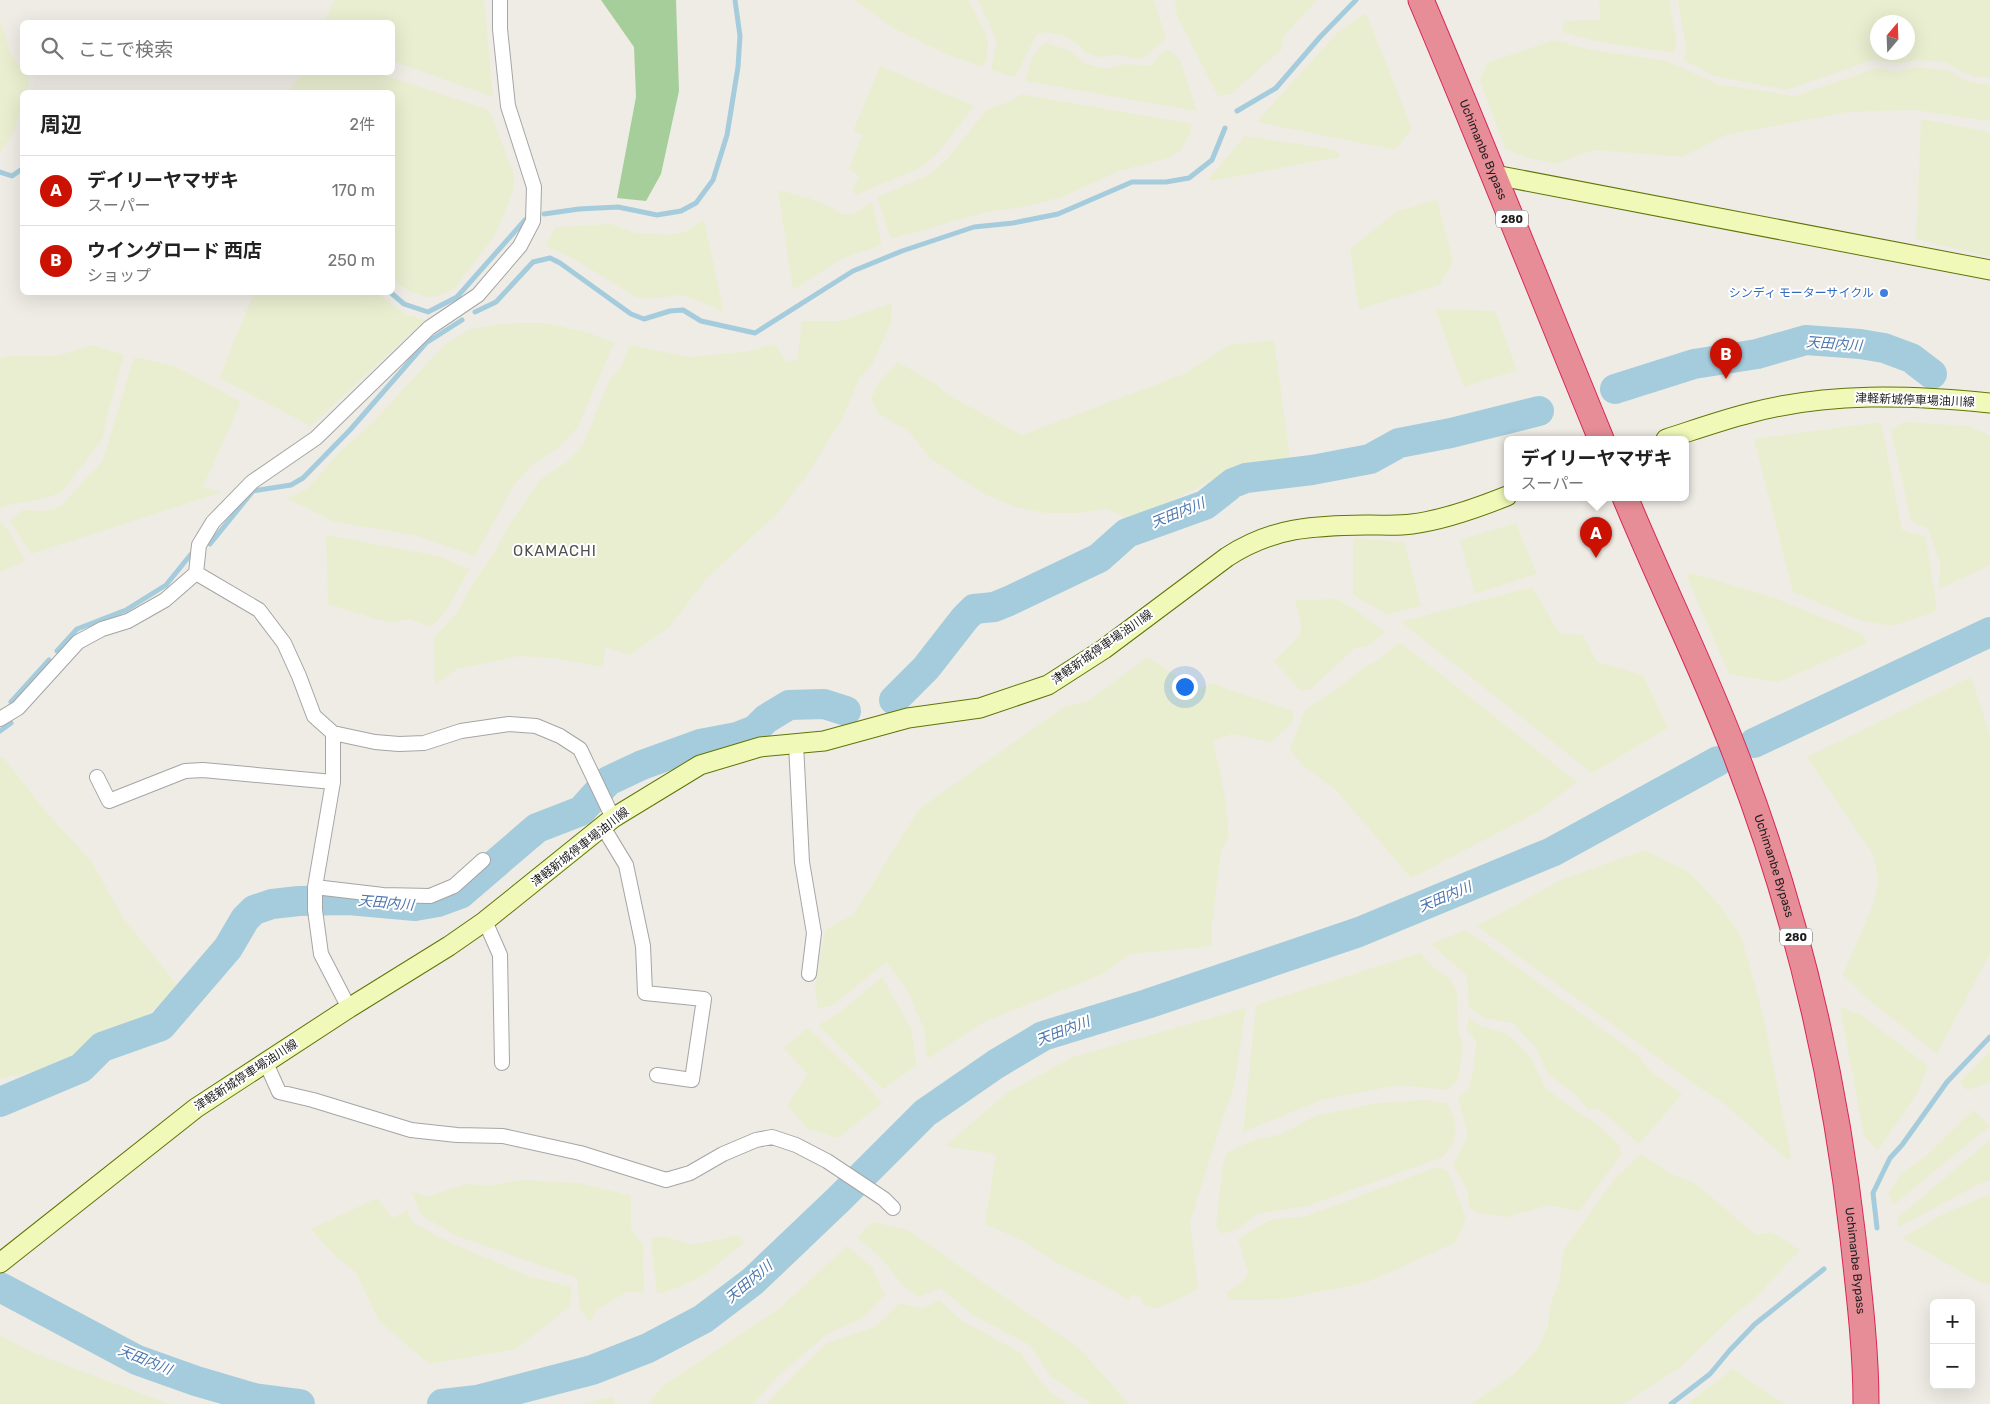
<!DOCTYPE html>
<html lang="ja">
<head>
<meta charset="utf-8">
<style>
	body { margin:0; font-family:Rubik,"Noto Sans JP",sans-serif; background:#f2f2f2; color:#222 }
	.controls { position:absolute; right:15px; bottom:15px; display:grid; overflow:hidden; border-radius:8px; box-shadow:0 5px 20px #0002 }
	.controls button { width:45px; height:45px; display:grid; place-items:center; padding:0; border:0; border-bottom:1px solid #e0e0e0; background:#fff; color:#222; font:25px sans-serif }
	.compass { position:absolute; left:1870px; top:15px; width:45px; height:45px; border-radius:50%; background:#fff; box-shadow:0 5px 20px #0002; rotate:19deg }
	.you { position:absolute; left:1184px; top:686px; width:18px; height:18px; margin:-12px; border:4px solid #fff; border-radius:50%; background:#1a73e8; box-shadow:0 0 0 8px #1a73e833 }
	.badge { display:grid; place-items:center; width:32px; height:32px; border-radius:50%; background:#cb1102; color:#fff; font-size:16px; font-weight:700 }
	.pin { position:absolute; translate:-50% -41px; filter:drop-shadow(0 1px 2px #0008) }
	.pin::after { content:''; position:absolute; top:26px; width:18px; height:15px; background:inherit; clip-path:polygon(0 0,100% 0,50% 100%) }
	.popup { position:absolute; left:1504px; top:436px; width:185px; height:65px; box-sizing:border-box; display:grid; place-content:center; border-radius:8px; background:#fff; filter:drop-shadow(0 1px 4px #0005); font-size:16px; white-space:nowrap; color:#767676 }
	.popup b { font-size:19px; color:#222 }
	.popup::after { content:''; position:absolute; left:50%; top:100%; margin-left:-10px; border:10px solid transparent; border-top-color:#fff }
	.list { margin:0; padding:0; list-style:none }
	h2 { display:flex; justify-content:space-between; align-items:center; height:65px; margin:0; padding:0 20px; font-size:21px }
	h2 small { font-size:16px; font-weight:400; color:#767676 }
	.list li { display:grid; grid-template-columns:32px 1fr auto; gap:15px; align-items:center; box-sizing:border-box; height:70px; padding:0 20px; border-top:1px solid #e0e0e0 }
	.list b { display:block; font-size:19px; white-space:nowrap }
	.list p { margin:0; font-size:16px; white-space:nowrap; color:#767676 }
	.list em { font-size:16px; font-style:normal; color:#767676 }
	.icon { flex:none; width:28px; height:28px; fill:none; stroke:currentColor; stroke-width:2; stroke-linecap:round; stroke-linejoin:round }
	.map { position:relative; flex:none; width:1990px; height:1404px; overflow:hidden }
	.search { position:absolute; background:#fff; box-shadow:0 5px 20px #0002; left:20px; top:20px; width:375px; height:55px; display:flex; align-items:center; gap:12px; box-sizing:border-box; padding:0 18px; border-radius:8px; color:#767676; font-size:19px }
	.panel { position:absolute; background:#fff; box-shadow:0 5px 20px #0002; left:20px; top:90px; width:375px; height:205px; border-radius:8px }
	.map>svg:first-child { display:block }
	.farmland { fill:#e9eed0; fill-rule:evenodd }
	.forest { fill:#a5ce9a }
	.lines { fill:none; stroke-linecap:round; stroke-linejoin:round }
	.stream { stroke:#a5ccdc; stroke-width:5 }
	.river { stroke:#a5ccdc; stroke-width:30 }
	.street-casing { stroke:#a5a5a5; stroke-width:16 }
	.secondary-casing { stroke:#607506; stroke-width:21 }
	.highway-casing { stroke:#d92656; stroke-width:27 }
	.street { stroke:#fff; stroke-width:14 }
	.secondary { stroke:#f1f9b9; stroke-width:19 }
	.highway { stroke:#e68d97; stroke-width:25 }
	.shop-dot { fill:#3f7fe0; stroke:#fff; stroke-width:2 }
	.labels { text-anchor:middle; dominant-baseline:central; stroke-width:4; stroke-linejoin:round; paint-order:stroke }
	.shield { fill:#fff; stroke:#626262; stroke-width:1 }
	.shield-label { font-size:11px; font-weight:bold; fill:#1e1e1e }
	.street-label { font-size:12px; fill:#1e1e1e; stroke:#fff }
	.shop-label { font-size:12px; fill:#366cbe; stroke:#fff; text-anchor:end }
	.water-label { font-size:14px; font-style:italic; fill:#4b75ad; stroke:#fff }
	.quarter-label { font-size:15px; letter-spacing:1px; fill:#515151; stroke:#fff }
</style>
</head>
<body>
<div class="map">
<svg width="1990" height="1404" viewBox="0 0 1990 1404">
	<rect width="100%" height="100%" fill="#efece5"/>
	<!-- farmland -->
	<path class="farmland" d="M 334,0 L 484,0 L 493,97 L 393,61 L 392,22 L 325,22 Z
		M 855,0 L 969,0 L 986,34 L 988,45 L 987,59 L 983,67 L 948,55 L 893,28 Z
		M 978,0 L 1154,0 L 1166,38 L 1145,57 L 1138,59 L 1116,55 L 1099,57 L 1086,53 L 1077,43 L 1064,36 L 1047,32 L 1037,34 L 1015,77 L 991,70 L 997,41 Z
		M 1175,0 L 1317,0 L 1283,37 L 1282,49 L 1231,94 L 1218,96 L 1177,16 Z
		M 1599,0 L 1669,0 L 1677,44 L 1673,53 L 1595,41 L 1562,32 L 1565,21 L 1600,20 Z
		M 1678,0 L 1990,0 L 1990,78 L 1974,76 L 1954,68 L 1946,62 L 1916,60 L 1901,63 L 1873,60 L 1786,90 L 1714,76 L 1684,60 L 1686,48 ZM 1878,22 L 1908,22 L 1908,52 L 1878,52 Z
		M 1366,13 L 1412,129 L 1395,150 L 1256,122 L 1338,32 Z
		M 0,20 L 11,55 L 22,67 L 22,72 L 28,74 L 29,86 L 27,92 L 22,92 L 22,104 L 14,131 L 0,153 Z
		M 1554,40 L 1591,50 L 1667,61 L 1717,84 L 1795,96 L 1878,68 L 1896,72 L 1918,67 L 1950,71 L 1966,81 L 1990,85 L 1990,121 L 1914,110 L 1848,112 L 1726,135 L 1682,157 L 1594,150 L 1555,164 L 1524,157 L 1505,148 L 1480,80 L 1487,63 Z
		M 1047,43 L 1072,52 L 1084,63 L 1106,69 L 1125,64 L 1151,66 L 1156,59 L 1166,50 L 1171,51 L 1180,60 L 1197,111 L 1025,81 L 1031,60 L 1040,47 Z
		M 880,66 L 974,106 L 937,154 L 920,168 L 856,195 L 852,190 L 859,176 L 849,169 L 863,134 L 853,131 Z
		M 303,73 L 378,73 L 489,110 L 514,174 L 513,191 L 495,235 L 458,284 L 449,292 L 435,296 L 425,297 L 409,291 L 398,284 L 393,277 L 392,92 L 287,92 Z
		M 1020,94 L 1192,124 L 1189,136 L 1180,151 L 1168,158 L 1119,171 L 1062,197 L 1023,207 L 987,212 L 891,239 L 877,197 L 929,175 L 949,157 L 986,110 L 1014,100 Z
		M 1921,119 L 1990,132 L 1990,257 L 1916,239 Z
		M 1245,136 L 1337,150 L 1340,157 L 1211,181 L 1209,178 Z
		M 778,190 L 808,198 L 833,208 L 843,215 L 855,213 L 872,202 L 882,245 L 841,259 L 793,290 Z
		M 1437,200 L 1453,261 L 1440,285 L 1359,309 L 1350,249 L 1397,211 Z
		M 704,220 L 724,313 L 702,302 L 680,295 L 651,299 L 635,297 L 578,261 L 546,246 L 556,227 L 611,224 L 636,233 L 670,235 L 685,232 Z
		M 254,293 L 379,293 L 391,304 L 408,315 L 425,320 L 311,426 L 219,378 Z
		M 892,303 L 891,323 L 872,365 L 860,377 L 842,419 L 807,475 L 778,513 L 708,577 L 669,627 L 630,655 L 605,647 L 603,667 L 554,658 L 519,656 L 457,669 L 435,685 L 434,638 L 455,615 L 477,577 L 492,556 L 511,522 L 540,480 L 569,460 L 584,443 L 609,381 L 622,365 L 630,345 L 689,357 L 744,352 L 774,344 L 787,362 L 797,360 L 802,321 L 841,321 Z
		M 1435,309 L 1495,311 L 1517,370 L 1464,387 Z
		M 520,323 L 546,323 L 589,333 L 614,343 L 578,427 L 558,448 L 531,466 L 514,485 L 475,556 L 414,535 L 334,522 L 287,498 L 307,489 L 339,453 L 374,421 L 445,344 L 471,329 L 492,325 Z
		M 1274,340 L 1291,464 L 1265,467 L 1239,466 L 1142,516 L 1125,517 L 1107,509 L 1079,513 L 1045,513 L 1016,507 L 986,495 L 930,458 L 908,431 L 878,413 L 871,398 L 879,382 L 898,362 L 936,384 L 948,395 L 1022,435 L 1184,374 L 1229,345 Z
		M 92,345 L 124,355 L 107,416 L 103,438 L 61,493 L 41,499 L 3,506 L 0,509 L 0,359 L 7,356 L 56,356 Z
		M 134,357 L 175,366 L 241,402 L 203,487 L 222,492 L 31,554 L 10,521 L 22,510 L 43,511 L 60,507 L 103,460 Z
		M 1881,422 L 1902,530 L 1926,537 L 1937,611 L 1893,626 L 1862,621 L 1793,592 L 1754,439 Z
		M 1904,422 L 1969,426 L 1990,436 L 1990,565 L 1939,589 L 1940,564 L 1929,530 L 1911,521 L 1891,430 Z
		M 0,521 L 9,531 L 25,561 L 0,572 Z
		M 1516,523 L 1537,574 L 1475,594 L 1460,540 Z
		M 326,535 L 438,556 L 470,569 L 444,614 L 430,627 L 410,619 L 391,622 L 373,618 L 328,604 Z
		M 1353,538 L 1404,542 L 1421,606 L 1387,614 L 1353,595 Z
		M 1691,573 L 1775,598 L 1862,634 L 1867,643 L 1778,682 L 1729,674 L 1687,577 Z
		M 1532,587 L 1560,634 L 1583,635 L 1597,662 L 1643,675 L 1668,728 L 1592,773 L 1401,622 Z
		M 1337,599 L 1351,607 L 1385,632 L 1368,646 L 1355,648 L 1311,689 L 1301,691 L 1274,661 L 1300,635 L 1301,624 L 1295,600 Z
		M 1400,642 L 1577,782 L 1536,813 L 1411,878 L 1336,790 L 1302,765 L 1290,749 L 1305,710 L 1334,691 L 1365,667 L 1377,661 Z
		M 1147,657 L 1185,681 L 1200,688 L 1214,683 L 1222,687 L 1293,711 L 1293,722 L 1271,742 L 1232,734 L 1213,741 L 1225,796 L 1229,836 L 1221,851 L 1212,925 L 1212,946 L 1131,954 L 1102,974 L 984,1022 L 927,1059 L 924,1029 L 908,992 L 886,962 L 833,1005 L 818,1009 L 815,988 L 825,930 L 854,914 L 919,809 L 1064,707 L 1089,701 Z
		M 1971,677 L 1990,735 L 1990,953 L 1937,1054 L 1864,996 L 1843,975 L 1875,900 L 1878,882 L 1874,856 L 1807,757 Z
		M 3,757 L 46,812 L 92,862 L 122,916 L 181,990 L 126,1029 L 102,1036 L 66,1067 L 0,1078 L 0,758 Z
		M 1645,850 L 1689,872 L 1721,907 L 1741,936 L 1763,1014 L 1791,1156 L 1789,1161 L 1723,1103 L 1697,1086 L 1477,926 L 1563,879 Z
		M 1466,930 L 1638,1055 L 1650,1071 L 1682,1094 L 1639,1144 L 1598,1108 L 1588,1110 L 1577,1096 L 1547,1073 L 1536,1048 L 1513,1023 L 1484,1018 L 1469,1007 L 1467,976 L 1431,944 Z
		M 1420,953 L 1433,967 L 1450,979 L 1457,990 L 1458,1031 L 1463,1046 L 1458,1080 L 1447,1090 L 1398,1085 L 1321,1100 L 1243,1132 L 1256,1005 Z
		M 882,977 L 911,1028 L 917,1065 L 883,1089 L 818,1025 L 839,1013 Z
		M 1840,1007 L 1861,1015 L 1928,1066 L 1918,1092 L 1878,1150 L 1864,1136 Z
		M 1246,1008 L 1234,1087 L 1221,1123 L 1190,1222 L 1198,1288 L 1186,1296 L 1157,1308 L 1143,1305 L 1142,1298 L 1133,1294 L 1129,1300 L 1103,1285 L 1057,1263 L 1023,1241 L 985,1224 L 996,1154 L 945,1146 L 1008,1092 L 1073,1057 Z
		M 1469,1017 L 1480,1026 L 1506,1033 L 1530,1056 L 1546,1089 L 1582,1115 L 1595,1122 L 1619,1145 L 1621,1155 L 1579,1211 L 1549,1205 L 1507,1217 L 1480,1213 L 1469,1208 L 1467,1190 L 1453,1165 L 1468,1135 L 1458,1098 L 1469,1089 L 1474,1065 L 1476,1041 L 1466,1028 Z
		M 808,1028 L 865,1083 L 882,1103 L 838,1138 L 808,1129 L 787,1105 L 808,1074 L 783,1048 Z
		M 1990,1051 L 1990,1082 L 1967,1090 L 1960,1082 Z
		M 1426,1100 L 1447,1103 L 1453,1115 L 1456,1129 L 1453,1144 L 1443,1157 L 1307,1206 L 1257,1214 L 1238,1229 L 1221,1234 L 1216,1226 L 1223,1164 L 1228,1152 L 1254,1140 L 1282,1134 L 1315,1116 L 1377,1103 Z
		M 1973,1110 L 1990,1126 L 1893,1205 L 1888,1194 L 1902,1173 L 1927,1155 Z
		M 1990,1140 L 1990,1181 L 1981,1183 L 1899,1227 L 1897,1218 Z
		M 1641,1154 L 1671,1174 L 1696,1184 L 1756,1235 L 1772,1232 L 1800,1250 L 1752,1301 L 1735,1314 L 1681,1367 L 1623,1404 L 1471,1404 L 1514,1374 L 1539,1347 L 1548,1325 L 1550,1305 L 1559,1283 L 1564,1249 L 1615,1178 Z
		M 1437,1167 L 1448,1171 L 1466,1218 L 1455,1243 L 1365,1283 L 1283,1299 L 1229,1300 L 1226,1293 L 1243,1281 L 1248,1272 L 1238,1239 L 1270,1220 L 1307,1216 Z
		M 520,1180 L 580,1183 L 631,1196 L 631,1229 L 643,1245 L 644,1293 L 627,1292 L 597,1309 L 590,1322 L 580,1309 L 577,1278 L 454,1235 L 421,1215 L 411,1191 L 427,1197 L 466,1184 L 489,1186 Z
		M 1990,1194 L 1990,1285 L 1979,1282 L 1902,1238 L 1943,1214 Z
		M 377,1198 L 393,1218 L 407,1210 L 413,1223 L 449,1242 L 528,1276 L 572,1287 L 570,1306 L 516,1349 L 429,1364 L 379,1321 L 356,1273 L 332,1253 L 311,1229 Z
		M 873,1222 L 907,1230 L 1079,1348 L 1129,1404 L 1092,1404 L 1051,1377 L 1030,1345 L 973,1315 L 940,1288 L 919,1297 L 902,1285 L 883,1260 L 857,1237 Z
		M 738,1235 L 744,1243 L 705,1274 L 684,1285 L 663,1293 L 657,1293 L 651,1238 L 665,1236 L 690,1245 L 722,1239 Z
		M 847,1246 L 872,1267 L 885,1295 L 863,1318 L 827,1334 L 777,1377 L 753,1404 L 648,1404 L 664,1385 L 780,1308 Z
		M 939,1300 L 964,1322 L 1021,1353 L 1035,1374 L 1051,1393 L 1068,1404 L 765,1404 L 825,1344 L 876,1326 L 900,1303 L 923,1309 Z
		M 0,1335 L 34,1353 L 169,1404 L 0,1404 Z
		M 1733,1369 L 1784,1404 L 1687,1404 Z
		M 613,1397 L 615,1404 L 580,1404 Z"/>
	<!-- forest -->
	<path class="forest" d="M 601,0 L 676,0 L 679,91 L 661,174 L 646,201 L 617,198 L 636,97 L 634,47 Z"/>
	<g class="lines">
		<!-- stream -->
		<path class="stream" d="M 1237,111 L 1276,88 L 1320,37 L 1356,0
			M 0,172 L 12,176 L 22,169
			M 544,214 L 579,209 L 618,207 L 657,215 L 681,211 L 696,203 L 713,180 L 727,135 L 738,67 L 740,36 L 735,0
			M 390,292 L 404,304 L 428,312 L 457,297 L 525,220
			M 475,312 L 496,302 L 533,262 L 550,258 L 560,263 L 631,314 L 644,319 L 670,311 L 683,310 L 701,321 L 755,333 L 853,271 L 902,251 L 974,227 L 1013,223 L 1058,214 L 1132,182 L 1166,182 L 1189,178 L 1212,160 L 1225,128
			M 210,544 L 253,491 L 291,485 L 303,478 L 350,430 L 426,343 L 462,320
			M 57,651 L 77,629 L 126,610 L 166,585 L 192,553
			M 11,702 L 49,660
			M 0,731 L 11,723
			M 1877,1228 L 1873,1193 L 1890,1158 L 1902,1145 L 1947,1082 L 1990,1037
			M 1671,1404 L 1710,1374 L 1730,1350 L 1755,1324 L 1824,1269"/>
		<!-- river -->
		<path class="river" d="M 1615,389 L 1694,364 L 1757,354 L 1806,340 L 1860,344 L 1884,348 L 1911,358 L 1932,374
			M 894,700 L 926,668 L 965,618 L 974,609 L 994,607 L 1009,601 L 1099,558 L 1127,533 L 1205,505 L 1233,483 L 1246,478 L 1312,470 L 1370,459 L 1399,443 L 1451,433 L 1539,411
			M 1754,743 L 1990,632
			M 0,1102 L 81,1068 L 102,1047 L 161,1026 L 228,948 L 245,919 L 254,910 L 272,904 L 299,901 L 348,900 L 415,906 L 438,902 L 460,894 L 537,828 L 581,811 L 608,781 L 642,765 L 700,744 L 737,737 L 755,730 L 766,719 L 789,705 L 824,704 L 846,711
			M 0,1287 L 137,1360 L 196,1381 L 254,1398 L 300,1404
			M 442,1404 L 477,1400 L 592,1370 L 648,1348 L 703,1319 L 753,1281 L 838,1200 L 925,1113 L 996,1064 L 1043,1036 L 1147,1004 L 1359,932 L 1552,852 L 1718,761"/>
		<defs>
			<path id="street" d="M 196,573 L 259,610 L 284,643 L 299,676 L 314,716 L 333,733 L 375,742 L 399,744 L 424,743 L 461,731 L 509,724 L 536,726 L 560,736 L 580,749 L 613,818
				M 0,719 L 18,708 L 78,642 L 102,629 L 128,621 L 165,600 L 196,573 L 199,545 L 213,522 L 252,482 L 316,438 L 429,328 L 478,295 L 520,246 L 533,221 L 534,187 L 508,106 L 500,29 L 500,0
				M 333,733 L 333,782 L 315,887 L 383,895 L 430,896 L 454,886 L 483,860
				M 796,744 L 802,862 L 814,933 L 809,974
				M 97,777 L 109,801 L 185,771 L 203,770 L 333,782
				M 603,827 L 626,865 L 643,946 L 645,993 L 704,999 L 692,1080 L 657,1075
				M 315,887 L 315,910 L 321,954 L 349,1008
				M 485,921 L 500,955 L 502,1063
				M 266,1063 L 279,1092 L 313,1100 L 411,1130 L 457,1135 L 503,1136 L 580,1153 L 666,1180 L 690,1173 L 723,1154 L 756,1140 L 772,1137 L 796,1145 L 827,1161 L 884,1199 L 893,1208"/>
			<path id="secondary" d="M 1495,175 L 1990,270
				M 1666,439 C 1694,430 1722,420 1750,413 C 1828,392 1910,395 1990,403
				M 0,1263 L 196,1108 L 349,1008 L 449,946 L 485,921 L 613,818 L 700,765 L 760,747 L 824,741 L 908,718 L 980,708 L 1048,685 L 1104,649 L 1227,557 C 1275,526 1314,526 1370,525 C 1384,525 1398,526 1412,524 C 1444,520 1477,508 1507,496"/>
			<g id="highway">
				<path id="s1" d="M 1421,0 C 1483,146 1541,293 1601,439"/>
				<path id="s2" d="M 1625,497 C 1660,582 1701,664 1734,750 C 1795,907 1834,1071 1853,1238 C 1859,1293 1866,1349 1866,1404"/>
			</g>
		</defs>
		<!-- street casing -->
		<use href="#street" class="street-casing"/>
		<!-- secondary casing -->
		<use href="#secondary" class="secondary-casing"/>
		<!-- highway casing -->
		<use href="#highway" class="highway-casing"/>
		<!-- street -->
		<use href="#street" class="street"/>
		<!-- secondary -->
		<use href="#secondary" class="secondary"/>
		<!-- highway -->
		<use href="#highway" class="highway"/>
	</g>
	<!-- markers -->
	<circle class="shop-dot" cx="1884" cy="293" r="5"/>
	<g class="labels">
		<!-- shield labels -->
		<g class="shield">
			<rect x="1496" y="210.5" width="32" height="17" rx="4"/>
			<rect x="1780" y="928.5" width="32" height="17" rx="4"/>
		</g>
		<g class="shield-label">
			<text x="1512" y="219">280</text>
			<text x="1796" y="937">280</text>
		</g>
		<!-- street labels -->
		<g class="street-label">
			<text stroke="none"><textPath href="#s1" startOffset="162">Uchimanbe Bypass</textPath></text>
			<text transform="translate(1915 400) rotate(2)">津軽新城停車場油川線</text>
			<text transform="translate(1102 647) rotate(-35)">津軽新城停車場油川線</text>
			<text transform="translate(580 847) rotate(-38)">津軽新城停車場油川線</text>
			<text stroke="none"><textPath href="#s2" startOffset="398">Uchimanbe Bypass</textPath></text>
			<text transform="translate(246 1075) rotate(-33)">津軽新城停車場油川線</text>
			<text stroke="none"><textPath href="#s2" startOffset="802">Uchimanbe Bypass</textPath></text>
		</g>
		<!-- shop labels -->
		<g class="shop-label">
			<text x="1874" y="293">シンディ モーターサイクル</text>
		</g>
		<!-- water labels -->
		<g class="water-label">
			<text transform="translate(1834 344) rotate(4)">天田内川</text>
			<text transform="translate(1178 513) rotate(-22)">天田内川</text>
			<text transform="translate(1445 897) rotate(-23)">天田内川</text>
			<text transform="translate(386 903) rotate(5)">天田内川</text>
			<text transform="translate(1063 1031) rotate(-21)">天田内川</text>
			<text transform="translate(749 1282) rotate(-40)">天田内川</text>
			<text transform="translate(145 1360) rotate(22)">天田内川</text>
		</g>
		<!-- quarter labels -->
		<g class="quarter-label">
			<text x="555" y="551">OKAMACHI</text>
		</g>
	</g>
</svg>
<div class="controls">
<button>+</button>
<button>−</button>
</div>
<svg class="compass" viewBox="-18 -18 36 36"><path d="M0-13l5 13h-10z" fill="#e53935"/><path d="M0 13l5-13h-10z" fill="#767676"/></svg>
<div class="you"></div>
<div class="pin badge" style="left:1596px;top:558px">A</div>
<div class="popup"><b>デイリーヤマザキ</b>スーパー</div>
<div class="pin badge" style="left:1726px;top:379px">B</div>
<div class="search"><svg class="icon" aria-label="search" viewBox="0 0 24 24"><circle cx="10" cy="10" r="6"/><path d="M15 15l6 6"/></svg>ここで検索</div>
<section class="panel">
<h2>周辺<small>2件</small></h2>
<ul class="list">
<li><span class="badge">A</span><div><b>デイリーヤマザキ</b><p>スーパー</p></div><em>170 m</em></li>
<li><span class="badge">B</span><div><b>ウイングロード 西店</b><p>ショップ</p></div><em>250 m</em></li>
</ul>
</section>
</div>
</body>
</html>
